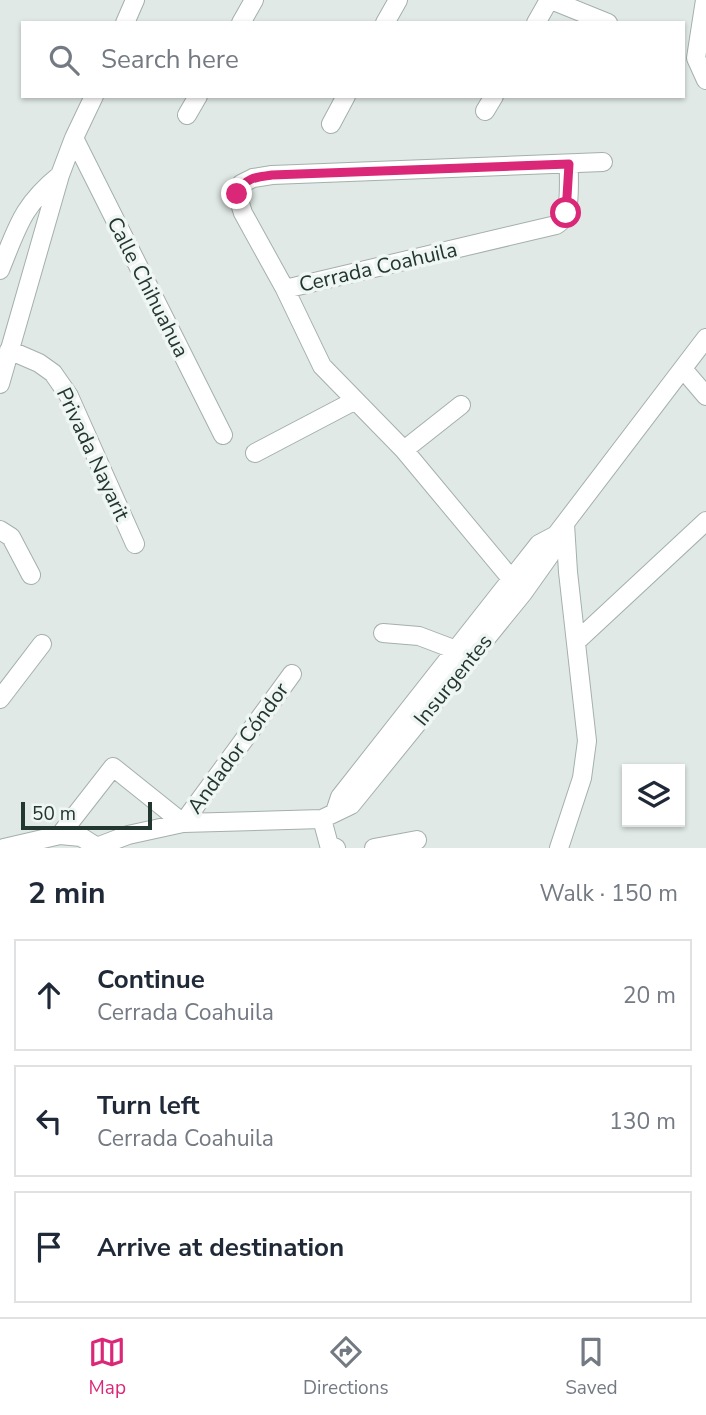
<!DOCTYPE html>
<html lang="en">
<head>
<meta charset="utf-8">
<style>
	body { margin:0; font-family:"Nunito Sans",sans-serif; background:#f6f6f7; color:#1f2937 }
	.controls { position:absolute; right:21px; bottom:21px; display:grid; overflow:hidden; border-radius:0px; box-shadow:0 2px 5px #0004 }
	.controls button { width:63px; height:63px; display:grid; place-items:center; padding:0; border:0; border-bottom:2px solid #e0e1e3; background:#fff; color:#1f2937; font:35px sans-serif }
	.scale { position:absolute; left:21px; bottom:18px; width:131px; box-sizing:border-box; padding-left:7px; border:4px solid #233731; border-top:0; font-size:19px; line-height:24px; white-space:nowrap; color:#233731; -webkit-text-stroke:5px #f0f6f3; paint-order:stroke }
	.stop { position:absolute; width:21px; height:21px; margin:-16px; border:5px solid #db2777; border-radius:50%; background:#fff }
	.stop.end { background:#db2777; border-color:#fff; box-shadow:0 2px 7px #0008 }
	.list { margin:0; padding:0; list-style:none }
	h2 { display:flex; justify-content:space-between; align-items:center; height:91px; margin:0; padding:0 28px; font-size:30px }
	h2 small { font-size:23px; font-weight:400; color:#747a83 }
	.list li { display:grid; grid-template-columns:46px 1fr auto; gap:21px; align-items:center; box-sizing:border-box; height:112px; margin:0 14px 14px; padding:0 14px; border:2px solid #e0e1e3; border-radius:0px }
	.list b { display:block; font-size:26px; white-space:nowrap }
	.list p { margin:0; font-size:23px; white-space:nowrap; color:#747a83 }
	.list em { font-size:23px; font-style:normal; color:#747a83 }
	.icon { flex:none; width:38px; height:38px; fill:none; stroke:currentColor; stroke-width:2; stroke-linecap:round; stroke-linejoin:round }
	.map { position:relative; flex:none; width:706px; height:848px; overflow:hidden }
	.search { position:absolute; background:#fff; box-shadow:0 2px 5px #0004; left:21px; right:21px; top:21px; height:77px; display:flex; align-items:center; gap:18px; box-sizing:border-box; padding:0 24px; border-radius:0px; color:#747a83; font-size:26px }
	.sheet { height:469px; background:#fff }
	nav { display:flex; justify-content:space-around; align-items:center; box-sizing:border-box; height:98px; border-top:2px solid #e0e1e3; background:#fff; font-size:19px; color:#747a83 }
	nav a { display:grid; justify-items:center; gap:4px }
	nav .on { color:#db2777 }
	.map>svg:first-child { display:block }
	.lines { fill:none; stroke-linecap:round; stroke-linejoin:round }
	.minor-casing { stroke:#a4b0ab; stroke-width:20 }
	.minor { stroke:#fff; stroke-width:18 }
	.route { stroke:#db2777; stroke-width:9 }
	.labels { text-anchor:middle; dominant-baseline:central; stroke-width:7; stroke-linejoin:round; paint-order:stroke }
	.street-label { font-size:21px; fill:#233731; stroke:#f0f6f3 }
</style>
</head>
<body>
<div class="map">
<svg width="706" height="848" viewBox="0 0 706 848">
	<rect width="100%" height="100%" fill="#e0e9e5"/>
	<g class="lines">
		<defs>
			<path id="minor" d="M 551,0 L 608,23
				M 705,0 L 696,58 L 706,80
				M 125,23 L 135,0
				M 241,23 L 254,0
				M 385,23 L 398,0
				M 536,23 L 549,0
				M 485,111 L 494,96
				M 187,115 L 198,96
				M 331,124 L 346,96
				M 74,138 L 223,435
				M 0,270 C 18,226 22,206 60,175
				M 285,289 L 556,225 C 573,216 568,183 569,165
				M 9,350 L 39,363 L 53,373 L 69,396 L 135,544
				M 683,369 L 706,396
				M 0,384 L 60,175 L 74,138 L 94,96
				M 404,450 L 461,405
				M 255,453 L 354,401
				M 0,530 L 11,537 L 31,575
				M 523,593 L 404,450 L 322,366 L 285,289 L 243,213 L 237,194 L 241,184 L 253,178 L 272,175 L 603,162
				M 383,633 L 419,636 L 456,650
				M 577,641 L 706,521
				M 0,699 L 42,644
				M 335,812 L 340,797 L 539,544 L 556,535
				M 322,819 L 329,845 L 336,848
				M 60,835 L 113,767 L 183,823 L 292,674
				M 4,848 L 60,835 L 81,837 L 97,847
				M 94,848 L 128,835 L 183,823 L 322,819 L 351,805 L 523,593 L 550,555 L 556,535 L 706,338
				M 374,848 L 417,840
				M 559,848 L 582,778 L 587,741 L 568,572 L 565,524"/>
		</defs>
		<!-- minor casing -->
		<use href="#minor" class="minor-casing"/>
		<!-- minor -->
		<use href="#minor" class="minor"/>
	</g>
	<g class="lines">
		<!-- route -->
		<path class="route" d="M 237,194 C 244,178 256,177 272,175 L 569,164 L 566,213"/>
	</g>
	<g class="labels">
		<!-- street labels -->
		<g class="street-label">
			<text transform="translate(378 267) rotate(-13)">Cerrada Coahuila</text>
			<text transform="translate(148 287) rotate(63)">Calle Chihuahua</text>
			<text transform="translate(93 454) rotate(65)">Privada Nayarit</text>
			<text transform="translate(453 680) rotate(-51)">Insurgentes</text>
			<text transform="translate(238 748) rotate(-54)">Andador Cóndor</text>
		</g>
	</g>
</svg>
<div class="controls">
<button><svg class="icon" aria-label="layers" viewBox="0 0 24 24"><path d="M12 4l9 5-9 5-9-5zM3 14l9 5 9-5"/></svg></button>
</div>
<div class="scale">50 m</div>
<div class="stop" style="left:566px;top:213px"></div>
<div class="stop end" style="left:237px;top:194px"></div>
<div class="search"><svg class="icon" aria-label="search" viewBox="0 0 24 24"><circle cx="10" cy="10" r="6"/><path d="M15 15l6 6"/></svg>Search here</div>
</div>
<section class="sheet">
<h2>2 min<small>Walk · 150 m</small></h2>
<ul class="list">
<li><svg class="icon" aria-label="ahead" viewBox="0 0 24 24"><path d="M12 20V5M6 11l6-6 6 6"/></svg><div><b>Continue</b><p>Cerrada Coahuila</p></div><em>20 m</em></li>
<li><svg class="icon" aria-label="left" viewBox="0 0 24 24"><path d="M17 20v-9H6M10 6l-5 5 5 5"/></svg><div><b>Turn left</b><p>Cerrada Coahuila</p></div><em>130 m</em></li>
<li><svg class="icon" aria-label="arrive" viewBox="0 0 24 24"><path d="M6 21V4h12l-3 4 3 4H6"/></svg><div><b>Arrive at destination</b></div></li>
</ul>
</section>
<nav>
<a class="on"><svg class="icon" aria-label="map" viewBox="0 0 24 24"><path d="M3 6l6-2 6 2 6-2v14l-6 2-6-2-6 2zM9 4v14M15 6v14"/></svg>Map</a>
<a><svg class="icon" aria-label="directions" viewBox="0 0 24 24"><path d="M12 3l9 9-9 9-9-9zM9 14v-3h6M13 9l2 2-2 2"/></svg>Directions</a>
<a><svg class="icon" aria-label="saved" viewBox="0 0 24 24"><path d="M7 4h10v16l-5-4-5 4z"/></svg>Saved</a>
</nav>
</body>
</html>
